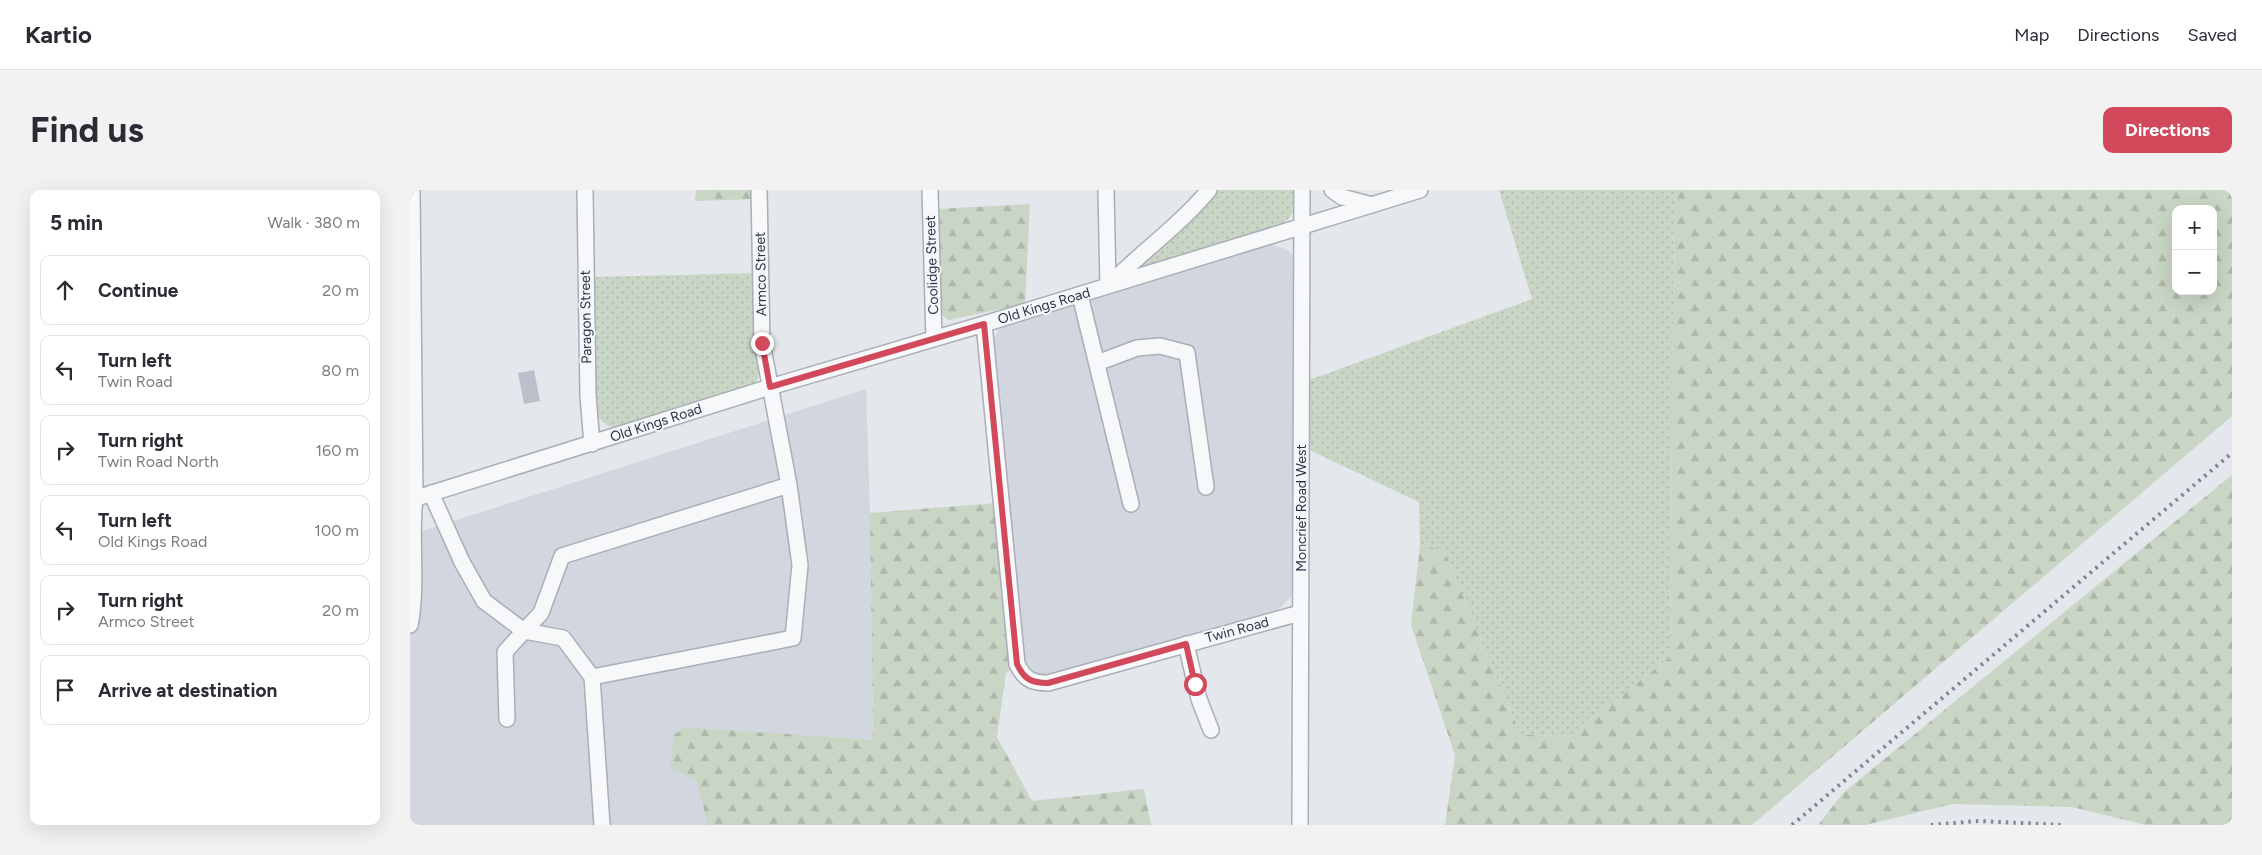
<!DOCTYPE html>
<html lang="en">
<head>
<meta charset="utf-8">
<style>
	body { margin:0; font-family:Figtree,sans-serif; background:#f2f2f3; color:#2b2b33 }
	.controls { position:absolute; right:15px; top:15px; display:grid; overflow:hidden; border-radius:10px; box-shadow:0 5px 20px #0002 }
	.controls button { width:45px; height:45px; display:grid; place-items:center; padding:0; border:0; border-bottom:1px solid #e1e1e2; background:#fff; color:#2b2b33; font:25px sans-serif }
	.stop { position:absolute; width:15px; height:15px; margin:-11px; border:4px solid #d1495b; border-radius:50%; background:#fff }
	.stop.end { background:#d1495b; border-color:#fff; box-shadow:0 1px 5px #0008 }
	.list { margin:0; padding:0; list-style:none }
	h2 { display:flex; justify-content:space-between; align-items:center; height:65px; margin:0; padding:0 20px; font-size:21px }
	h2 small { font-size:16px; font-weight:400; color:#7c7c81 }
	.list li { display:grid; grid-template-columns:32px 1fr auto; gap:15px; align-items:center; box-sizing:border-box; height:70px; margin:0 10px 10px; padding:0 10px; border:1px solid #e1e1e2; border-radius:10px }
	.list b { display:block; font-size:19px; white-space:nowrap }
	.list p { margin:0; font-size:16px; white-space:nowrap; color:#7c7c81 }
	.list em { font-size:16px; font-style:normal; color:#7c7c81 }
	.icon { flex:none; width:28px; height:28px; fill:none; stroke:currentColor; stroke-width:2; stroke-linecap:round; stroke-linejoin:round }
	.map { position:relative; flex:none; width:1822px; height:635px; overflow:hidden; border-radius:10px }
	header { display:flex; align-items:center; gap:30px; box-sizing:border-box; height:70px; padding:0 25px; background:#fff; border-bottom:1px solid #e1e1e2 }
	header strong { font-size:24px }
	nav { display:flex; gap:28px; margin-inline-start:auto; font-size:18px }
	.intro { display:flex; align-items:center; justify-content:space-between; box-sizing:border-box; height:120px; padding:0 30px }
	h1 { margin:0; font-size:35px }
	.button { padding:12px 22px; border-radius:10px; background:#d1495b; color:#fff; font-size:18px; font-weight:700 }
	main { display:flex; gap:30px; padding:0 30px }
	aside { flex:1; background:#fff; border-radius:10px; box-shadow:0 5px 20px #0002 }
	.map>svg:first-child { display:block }
	.built { fill:#d2d6de }
	.grass { fill:url(#grass-dots) }
	.forest { fill:url(#forest-firs); fill-rule:evenodd }
	.building { fill:#bbc0ca }
	.lines { fill:none; stroke-linecap:round; stroke-linejoin:round }
	.minor-casing { stroke:#a9aeb7; stroke-width:18 }
	.minor { stroke:#f7f8fa; stroke-width:15 }
	.rail { stroke:#7d8696; stroke-width:4; stroke-dasharray:2.5 5; stroke-linecap:butt }
	.route { stroke:#d1495b; stroke-width:6 }
	.labels { text-anchor:middle; dominant-baseline:central; stroke-width:4; stroke-linejoin:round; paint-order:stroke }
	.street-label { font-size:14px; fill:#2b3445; stroke:#f4f6f9 }
</style>
</head>
<body>
<header>
<strong>Kartio</strong>
<nav><a>Map</a><a>Directions</a><a>Saved</a></nav>
</header>
<div class="intro"><h1>Find us</h1><a class="button">Directions</a></div>
<main>
<aside>
<h2>5 min<small>Walk · 380 m</small></h2>
<ul class="list">
<li><svg class="icon" aria-label="ahead" viewBox="0 0 24 24"><path d="M12 20V5M6 11l6-6 6 6"/></svg><div><b>Continue</b></div><em>20 m</em></li>
<li><svg class="icon" aria-label="left" viewBox="0 0 24 24"><path d="M17 20v-9H6M10 6l-5 5 5 5"/></svg><div><b>Turn left</b><p>Twin Road</p></div><em>80 m</em></li>
<li><svg class="icon" aria-label="right" viewBox="0 0 24 24"><path d="M7 20v-9h11M14 6l5 5-5 5"/></svg><div><b>Turn right</b><p>Twin Road North</p></div><em>160 m</em></li>
<li><svg class="icon" aria-label="left" viewBox="0 0 24 24"><path d="M17 20v-9H6M10 6l-5 5 5 5"/></svg><div><b>Turn left</b><p>Old Kings Road</p></div><em>100 m</em></li>
<li><svg class="icon" aria-label="right" viewBox="0 0 24 24"><path d="M7 20v-9h11M14 6l5 5-5 5"/></svg><div><b>Turn right</b><p>Armco Street</p></div><em>20 m</em></li>
<li><svg class="icon" aria-label="arrive" viewBox="0 0 24 24"><path d="M6 21V4h12l-3 4 3 4H6"/></svg><div><b>Arrive at destination</b></div></li>
</ul>
</aside>
<div class="map">
<svg width="1822" height="635" viewBox="0 0 1822 635">
	<defs>
		<pattern id="grass-dots" width="8" height="8" patternUnits="userSpaceOnUse" patternTransform="scale(1.25)"><rect width="8" height="8" fill="#c9d6c5"/><path d="M2 2h.1M6 6h.1" fill="none" stroke="#adb8ab" stroke-width="1.8" stroke-linecap="round"/></pattern>
		<pattern id="forest-firs" width="22" height="20" patternUnits="userSpaceOnUse" patternTransform="scale(1.25)"><rect width="22" height="20" fill="#c9d6c5"/><path d="M5 1l3.5 6h-7zM16 11l3.5 6h-7z" fill="#adb8ab"/></pattern>
	</defs>
	<rect width="100%" height="100%" fill="#e4e7ec"/>
	<!-- built -->
	<path class="built" d="M 861,55 L 877,59 L 886,70 L 885,397 L 880,408 L 866,421 L 637,486 L 622,482 L 611,464 L 582,151 L 589,139 Z
		M 456,199 L 460,323 L 463,550 L 275,538 L 298,635 L 0,635 L 0,345 Z"/>
	<!-- grass -->
	<path class="grass" d="M 805,0 L 885,0 C 885,18 885,24 871,36 L 728,79 L 726,76 Z
		M 1089,0 L 1264,0 L 1260,467 L 1159,547 L 1110,544 L 1034,360 L 1010,355 L 1009,312 L 897,259 L 899,190 L 1122,109 Z
		M 346,83 L 349,183 L 346,193 L 338,198 L 207,239 C 192,234 187,228 184,213 L 184,87 Z"/>
	<!-- forest -->
	<path class="forest" d="M 286,0 L 345,0 L 345,9 L 285,11 Z
		M 1264,0 L 1822,0 L 1822,226 L 1342,635 L 1035,635 L 1045,565 L 1001,435 L 1010,355 L 1034,360 L 1110,544 L 1159,547 L 1260,467 ZM 1766,19 L 1803,19 L 1803,101 L 1766,101 Z
		M 620,14 L 615,114 L 539,130 L 528,122 L 526,19 Z
		M 1822,285 L 1822,635 L 1736,635 L 1662,617 L 1543,614 L 1455,635 L 1408,635 L 1433,603 Z
		M 586,313 L 602,479 L 596,483 L 587,547 L 622,611 L 734,599 L 741,635 L 298,635 L 286,590 L 260,578 L 264,545 L 275,537 L 463,550 L 460,323 Z"/>
	<!-- building -->
	<path class="building" d="M 124,180 L 130,211 L 114,214 L 108,183 Z"/>
	<g class="lines">
		<defs>
			<path id="minor" d="M 175,0 L 178,206 L 182,254
				M 520,0 L 524,149
				M 696,0 L 698,96
				M 922,0 L 932,7 L 962,15
				M 699,95 C 731,62 769,36 799,0
				M 670,105 L 721,314
				M 574,134 L 607,474 C 614,489 622,493 638,493 L 890,423
				M 687,173 L 727,158 L 750,156 L 777,163 L 796,297
				M 21,303 L 52,372 L 74,411 L 114,441 L 131,423 L 152,366 L 379,295
				M 0,310 L 360,197 L 574,134 L 1010,0
				M 0,435 C 8,394 0,350 5,308 L 2,0
				M 776,454 L 789,509 L 801,540
				M 97,529 L 95,462 L 114,441 L 153,448 L 182,487
				M 192,635 L 182,487 L 383,448 L 390,375 L 379,295 L 352,153 L 349,0
				M 890,635 L 892,0"/>
		</defs>
		<!-- minor casing -->
		<use href="#minor" class="minor-casing"/>
		<!-- minor -->
		<use href="#minor" class="minor"/>
		<!-- rail -->
		<path class="rail" d="M 1382,635 L 1822,263
			M 1521,635 L 1568,631 L 1653,635"/>
	</g>
	<g class="lines">
		<!-- route -->
		<path class="route" d="M 352,153 L 360,197 L 574,134 L 607,474 C 614,489 621,493 638,493 L 776,454 L 785,494"/>
	</g>
	<g class="labels">
		<!-- street labels -->
		<g class="street-label">
			<text transform="translate(522 75) rotate(-92)">Coolidge Street</text>
			<text transform="translate(351 84) rotate(-91)">Armco Street</text>
			<text transform="translate(634 116) rotate(-17)">Old Kings Road</text>
			<text transform="translate(176 127) rotate(-91)">Paragon Street</text>
			<text transform="translate(246 233) rotate(-18)">Old Kings Road</text>
			<text transform="translate(891 318) rotate(-90)">Moncrief Road West</text>
			<text transform="translate(827 440) rotate(-15)">Twin Road</text>
		</g>
	</g>
</svg>
<div class="controls">
<button>+</button>
<button>−</button>
</div>
<div class="stop" style="left:785px;top:494px"></div>
<div class="stop end" style="left:352px;top:153px"></div>
</div>
</main>
</body>
</html>
